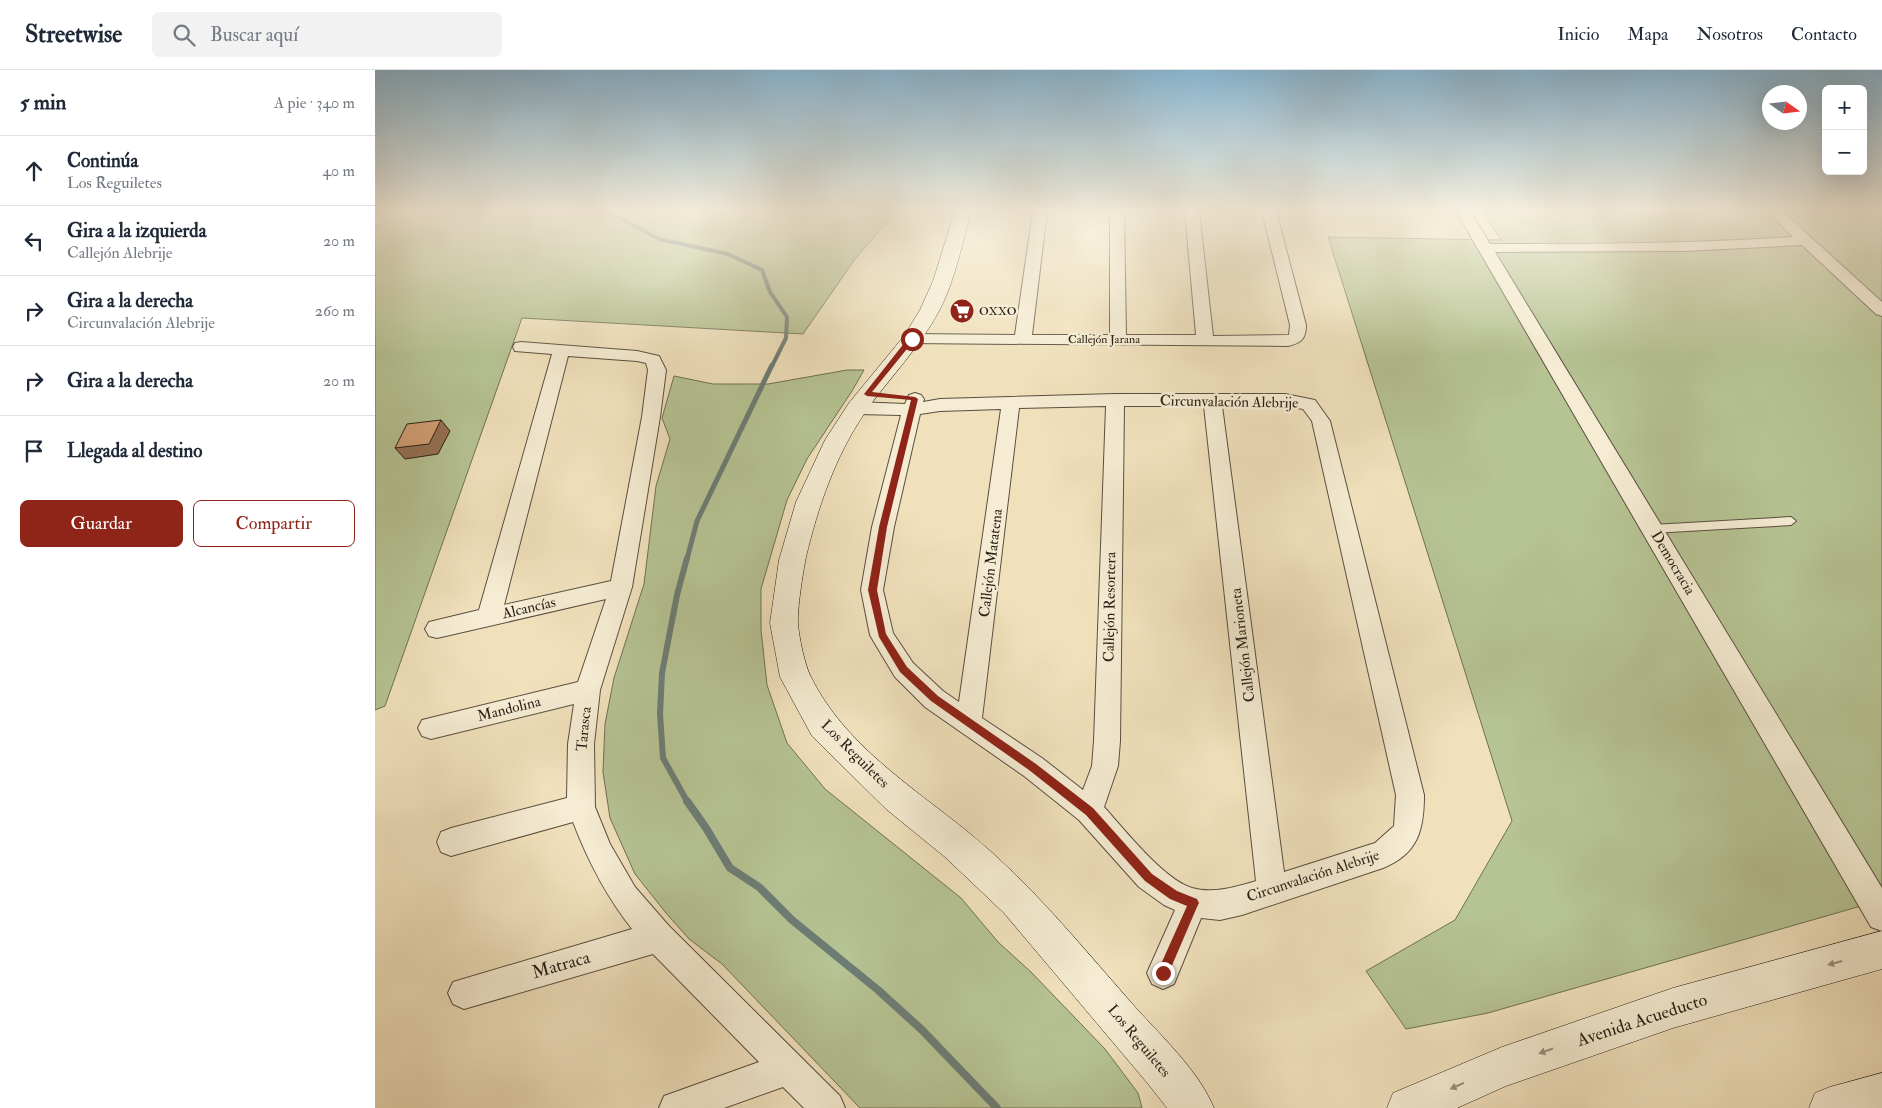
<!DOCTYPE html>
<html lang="es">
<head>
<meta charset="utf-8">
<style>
	body { margin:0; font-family:"IM FELL Double Pica",serif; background:#f2f2f3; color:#1f2937 }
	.controls { position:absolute; right:15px; top:15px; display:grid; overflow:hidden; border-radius:8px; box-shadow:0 5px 20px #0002 }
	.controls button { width:45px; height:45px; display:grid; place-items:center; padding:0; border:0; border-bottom:1px solid #e0e1e3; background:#fff; color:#1f2937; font:25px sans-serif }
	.compass { position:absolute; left:1387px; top:15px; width:45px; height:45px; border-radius:50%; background:#fff; box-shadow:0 5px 20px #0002; rotate:104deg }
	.stop { position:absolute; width:15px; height:15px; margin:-11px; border:4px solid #8f2418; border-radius:50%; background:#fff }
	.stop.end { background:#8f2418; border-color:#fff; box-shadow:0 1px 5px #0008 }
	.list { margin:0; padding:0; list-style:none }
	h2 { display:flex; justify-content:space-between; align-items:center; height:65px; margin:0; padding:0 20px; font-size:21px }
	h2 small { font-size:16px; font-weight:400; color:#747a83 }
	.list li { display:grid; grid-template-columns:32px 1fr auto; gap:15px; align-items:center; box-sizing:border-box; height:70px; padding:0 20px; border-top:1px solid #e0e1e3 }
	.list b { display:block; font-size:19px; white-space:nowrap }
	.list p { margin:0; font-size:16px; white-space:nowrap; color:#747a83 }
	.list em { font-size:16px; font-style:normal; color:#747a83 }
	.actions { display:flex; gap:10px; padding:15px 20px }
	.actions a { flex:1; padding:11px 0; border:1px solid #8f2418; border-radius:8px; text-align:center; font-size:18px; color:#8f2418 }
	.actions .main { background:#8f2418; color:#fff }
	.icon { flex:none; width:28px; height:28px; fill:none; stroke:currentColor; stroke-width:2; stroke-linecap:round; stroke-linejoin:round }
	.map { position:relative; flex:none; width:1507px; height:1038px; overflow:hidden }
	header { display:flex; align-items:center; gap:30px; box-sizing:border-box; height:70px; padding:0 25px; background:#fff; border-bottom:1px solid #e0e1e3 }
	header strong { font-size:24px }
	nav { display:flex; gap:28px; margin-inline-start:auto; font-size:18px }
	.search { width:350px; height:45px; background:#f2f2f3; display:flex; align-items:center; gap:12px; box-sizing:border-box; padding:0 18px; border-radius:8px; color:#747a83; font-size:19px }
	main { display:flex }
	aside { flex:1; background:#fff }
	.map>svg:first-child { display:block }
	.green { fill:#b6c393; stroke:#6e7054 }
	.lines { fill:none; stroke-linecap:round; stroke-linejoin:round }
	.stream-far3 { stroke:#6d7d75; stroke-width:4 }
	.stream-far2 { stroke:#6d7d75; stroke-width:5 }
	.stream-far1 { stroke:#6d7d75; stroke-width:6 }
	.stream { stroke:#6d7d75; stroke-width:8 }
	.lane-casing { stroke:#594f40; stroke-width:2 }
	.street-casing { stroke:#594f40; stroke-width:2 }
	.secondary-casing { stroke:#271e16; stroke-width:1 }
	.lane { fill:#f5ecd3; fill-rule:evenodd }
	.street { fill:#f5ecd3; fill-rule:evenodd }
	.secondary { fill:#f5ecd3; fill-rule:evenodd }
	.shaded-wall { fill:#957153; stroke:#271e16 }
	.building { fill:#d5a176; stroke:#271e16 }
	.oneway { fill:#988f7e }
	.route { fill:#8f2418 }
	.labels { text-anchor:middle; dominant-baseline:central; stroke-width:5; stroke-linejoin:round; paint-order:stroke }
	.far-poi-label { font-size:12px; fill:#271e16; stroke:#f5ecd3; text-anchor:start }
	.far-street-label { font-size:12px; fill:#271e16; stroke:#f5ecd3 }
	.street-label { font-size:15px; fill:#271e16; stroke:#f5ecd3 }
	.near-street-label { font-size:18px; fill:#271e16; stroke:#f5ecd3 }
</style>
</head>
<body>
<header>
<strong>Streetwise</strong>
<div class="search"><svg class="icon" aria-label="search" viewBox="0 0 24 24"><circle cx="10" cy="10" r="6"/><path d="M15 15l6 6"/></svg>Buscar aquí</div>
<nav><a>Inicio</a><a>Mapa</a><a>Nosotros</a><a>Contacto</a></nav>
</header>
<main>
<aside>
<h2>5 min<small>A pie · 340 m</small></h2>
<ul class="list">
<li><svg class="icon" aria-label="ahead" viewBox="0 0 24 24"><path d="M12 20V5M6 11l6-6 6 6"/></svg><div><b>Continúa</b><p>Los Reguiletes</p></div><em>40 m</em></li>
<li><svg class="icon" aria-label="left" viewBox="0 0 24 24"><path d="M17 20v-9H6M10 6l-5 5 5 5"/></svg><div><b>Gira a la izquierda</b><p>Callejón Alebrije</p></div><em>20 m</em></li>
<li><svg class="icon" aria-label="right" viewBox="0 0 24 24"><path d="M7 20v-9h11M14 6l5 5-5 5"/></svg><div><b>Gira a la derecha</b><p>Circunvalación Alebrije</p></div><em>260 m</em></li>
<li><svg class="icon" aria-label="right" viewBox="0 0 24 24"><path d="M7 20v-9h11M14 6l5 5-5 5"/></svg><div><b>Gira a la derecha</b></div><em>20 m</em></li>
<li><svg class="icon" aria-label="arrive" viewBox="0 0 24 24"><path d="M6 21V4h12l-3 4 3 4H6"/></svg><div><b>Llegada al destino</b></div></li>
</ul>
<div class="actions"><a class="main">Guardar</a><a>Compartir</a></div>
</aside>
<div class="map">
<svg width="1507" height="1038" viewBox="0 0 1507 1038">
	<rect width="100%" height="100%" fill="#f0e1bc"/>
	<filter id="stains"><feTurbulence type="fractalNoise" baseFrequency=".004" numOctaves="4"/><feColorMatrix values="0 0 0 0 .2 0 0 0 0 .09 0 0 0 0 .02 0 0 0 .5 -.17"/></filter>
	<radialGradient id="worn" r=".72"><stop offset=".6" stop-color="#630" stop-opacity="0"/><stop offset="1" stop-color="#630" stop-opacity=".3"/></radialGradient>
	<!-- green -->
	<path class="green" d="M 0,141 L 516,141 L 512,152 L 480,189 L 428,264 L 147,248 L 10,636 L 0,640 L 0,161 L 4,155 L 0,159 Z
		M 1107,141 L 1507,141 L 1507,830 L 1113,943 L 1031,959 L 991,901 L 1080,850 L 1137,751 L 953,167 L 1126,170 Z
		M 472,300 L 489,300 L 477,321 L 432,389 L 412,430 L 386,519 L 386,560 L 392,615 L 412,673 L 450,719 L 586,828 L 623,872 L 656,902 L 730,979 L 763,1023 L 767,1038 L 485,1038 L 347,894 L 314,869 L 291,843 L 260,804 L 235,748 L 228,702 L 230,654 L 239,608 L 269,514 L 281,416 L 295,369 L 287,348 L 299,306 L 338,314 L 393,314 Z"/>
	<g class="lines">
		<!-- stream-far3 -->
		<path class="stream-far3" d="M 232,141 L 284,169 L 353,184 L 387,200 L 395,222 L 412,247 L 411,268 L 397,296"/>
		<!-- stream-far2 -->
		<path class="stream-far2" d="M 312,489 L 322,451 L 397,295"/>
		<!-- stream-far1 -->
		<path class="stream-far1" d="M 312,488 L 302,525 L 287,603 L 285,644 L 288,688 L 313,733"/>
		<!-- stream -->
		<path class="stream" d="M 312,731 L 331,758 L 355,798 L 384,817 L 417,850 L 503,920 L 547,960 L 622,1038"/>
		<defs>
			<path id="lane" d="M 1416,447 L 1421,451 L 1416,455 L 1277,463 L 1272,459 L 1277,455 Z"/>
			<path id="street" d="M 658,141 L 672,141 L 657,265 L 735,265 L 735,141 L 749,141 L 751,265 L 821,265 L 810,141 L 824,141 L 838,266 L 914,265 L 915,255 L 887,141 L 901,141 L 931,255 C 931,269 926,273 913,276 L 531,273 L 529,269 L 531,265 L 537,264 L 640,265 Z
				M 1081,141 L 1095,141 L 1115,174 C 1216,174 1317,174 1418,167 L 1392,141 L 1407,141 L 1507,232 L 1507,246 L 1501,244 L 1427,175 L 1310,181 L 1120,182 L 1507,818 L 1507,861 L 1496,857 Z
				M 146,272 L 262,281 L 284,286 L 291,300 L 285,347 L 257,517 L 225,620 L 219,674 L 220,737 L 235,774 L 260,817 L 294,856 L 465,1026 L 470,1038 L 429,1038 L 408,1017 L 349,1038 L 284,1038 L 289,1026 L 384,992 L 278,884 L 89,939 L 78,934 L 73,923 L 78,912 L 257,859 C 231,826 213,791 198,752 L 76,786 L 66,782 L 62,772 L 66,762 L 76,758 L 192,728 L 193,674 L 199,634 L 56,669 L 47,666 L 43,658 L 47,650 L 203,612 L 231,529 L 62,568 L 54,566 L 50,559 L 54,552 L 104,540 L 177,284 L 140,281 L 138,277 L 140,273 ZM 193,286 L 262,291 L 271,293 L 273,300 L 267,347 L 236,511 L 129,535 Z
				M 540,323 L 546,325 L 549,329 L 548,332 L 565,329 L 740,324 L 910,324 L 940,330 L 955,351 L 1049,725 C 1049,760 1043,784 1008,798 L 867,845 L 845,850 L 826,848 L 799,914 L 788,919 L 777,914 L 772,903 L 800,840 L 789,835 L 764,817 L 704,750 L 649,706 L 550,637 L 520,607 L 499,572 L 495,565 L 486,520 L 497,457 L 526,345 L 482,344 L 476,342 L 473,338 L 476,334 L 482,332 L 530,334 L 534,325 ZM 731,336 L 719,671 L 717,696 L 708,720 L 667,688 L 607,648 L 644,338 ZM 749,336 L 829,336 L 881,811 C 861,817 838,824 817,818 C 788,809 750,760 729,737 L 743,696 L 745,671 ZM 847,336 L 910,336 L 928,339 L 937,351 L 1021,725 L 1019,756 L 1000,773 L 909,802 ZM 626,339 L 584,632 L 568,621 L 538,593 L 518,563 L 508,520 L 519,457 L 545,344 L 565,341 Z"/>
			<path id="secondary" d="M 580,141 L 596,141 C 587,174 580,211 564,241 C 544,279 513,309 489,344 C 460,387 443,437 431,487 C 428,502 422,540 423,554 C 424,567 430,596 436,607 C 469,674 536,716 593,762 C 656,813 707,877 761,938 C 788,968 823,1000 839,1038 L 792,1038 L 774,1015 L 629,843 L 570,787 L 511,739 L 437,666 L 405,607 L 395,553 L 404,490 L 421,432 L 450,370 L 474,333 L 529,266 L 545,240 L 558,211 Z
				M 1507,861 L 1507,899 L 1298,958 L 1131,1016 L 1082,1038 L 1012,1038 L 1018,1023 L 1127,977 L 1298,918 Z
				M 1507,1003 L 1507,1038 L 1434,1038 L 1440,1023 L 1455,1017 Z"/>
		</defs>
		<!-- lane casing -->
		<use href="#lane" class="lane-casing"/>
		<!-- street casing -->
		<use href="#street" class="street-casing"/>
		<!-- secondary casing -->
		<use href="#secondary" class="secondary-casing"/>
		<!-- lane -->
		<use href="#lane" class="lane"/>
		<!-- street -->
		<use href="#street" class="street"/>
		<!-- secondary -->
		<use href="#secondary" class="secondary"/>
	</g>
	<!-- shaded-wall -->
	<path class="shaded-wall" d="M 66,350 L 75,361 L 63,384 L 30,389 L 20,378 Z"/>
	<!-- building -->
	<path class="building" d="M 66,350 L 54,374 L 20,378 L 32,354 Z"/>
	<!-- one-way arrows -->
	<defs><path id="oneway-solid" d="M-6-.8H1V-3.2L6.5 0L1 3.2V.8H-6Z" transform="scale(1.25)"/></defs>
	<g class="oneway">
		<use href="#oneway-solid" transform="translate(1460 893) rotate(165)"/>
		<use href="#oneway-solid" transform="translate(1171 981) rotate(161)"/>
		<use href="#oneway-solid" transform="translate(1082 1016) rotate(156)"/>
	</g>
	<!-- sky -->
	<linearGradient id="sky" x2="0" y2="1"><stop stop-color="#89b7d4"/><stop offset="0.49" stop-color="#f8f2e1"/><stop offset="1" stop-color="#f8f2e1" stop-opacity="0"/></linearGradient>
	<rect width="1507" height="286" fill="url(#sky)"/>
	<!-- route -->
	<path class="route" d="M 534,267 L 540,269 L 497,322 L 540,327 L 543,329 L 512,457 L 502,520 L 511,564 L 532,597 L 563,626 L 661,694 L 718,738 L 777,804 L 802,821 L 822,829 L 824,833 L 822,837 L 792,907 L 788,909 L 784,907 L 782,903 L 812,836 L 795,829 L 770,811 L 711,745 L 654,700 L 556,631 L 525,602 L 504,567 L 493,520 L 504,457 L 536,330 L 492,326 L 489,324 Z"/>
	<!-- icons -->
	<defs>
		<symbol id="supermarket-disc" viewBox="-11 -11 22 22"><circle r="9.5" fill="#8f2418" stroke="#f5ecd3"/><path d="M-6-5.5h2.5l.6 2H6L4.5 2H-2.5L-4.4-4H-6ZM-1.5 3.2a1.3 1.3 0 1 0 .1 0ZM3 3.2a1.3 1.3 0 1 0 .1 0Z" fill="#fff"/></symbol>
	</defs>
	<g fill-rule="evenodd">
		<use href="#supermarket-disc" x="573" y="227" width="28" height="28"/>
	</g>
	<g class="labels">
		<!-- far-poi labels -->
		<g class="far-poi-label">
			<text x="604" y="241">OXXO</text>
		</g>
		<!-- far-street labels -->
		<g class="far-street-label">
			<text x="729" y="269">Callejón Jarana</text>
		</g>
		<!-- street labels -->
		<g class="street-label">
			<text transform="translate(854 332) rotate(1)">Circunvalación Alebrije</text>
			<text transform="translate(616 493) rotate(-83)">Callejón Matatena</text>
			<text transform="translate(1298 493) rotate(59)">Democracia</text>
			<text transform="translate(735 537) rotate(-89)">Callejón Resortera</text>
			<text transform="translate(154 538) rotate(-13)">Alcancías</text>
			<text transform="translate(868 575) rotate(-97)">Callejón Marioneta</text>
			<text transform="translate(134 639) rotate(-14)">Mandolina</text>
			<text transform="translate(209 659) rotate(-84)">Tarasca</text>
			<text transform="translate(480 684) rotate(45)">Los Reguiletes</text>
			<text transform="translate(938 806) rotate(-18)">Circunvalación Alebrije</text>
			<text transform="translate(764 971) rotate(50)">Los Reguiletes</text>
		</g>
		<!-- near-street labels -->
		<g class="near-street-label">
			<text transform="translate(186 895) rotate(-16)">Matraca</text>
			<text transform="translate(1267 950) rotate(-18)">Avenida Acueducto</text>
		</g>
	</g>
	<rect width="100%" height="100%" filter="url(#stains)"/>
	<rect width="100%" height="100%" fill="url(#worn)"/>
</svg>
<div class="controls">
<button>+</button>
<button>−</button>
</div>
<svg class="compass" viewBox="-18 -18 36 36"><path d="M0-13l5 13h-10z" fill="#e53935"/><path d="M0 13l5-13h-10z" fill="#747a83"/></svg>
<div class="stop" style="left:537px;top:269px"></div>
<div class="stop end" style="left:788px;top:903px"></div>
</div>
</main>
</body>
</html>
